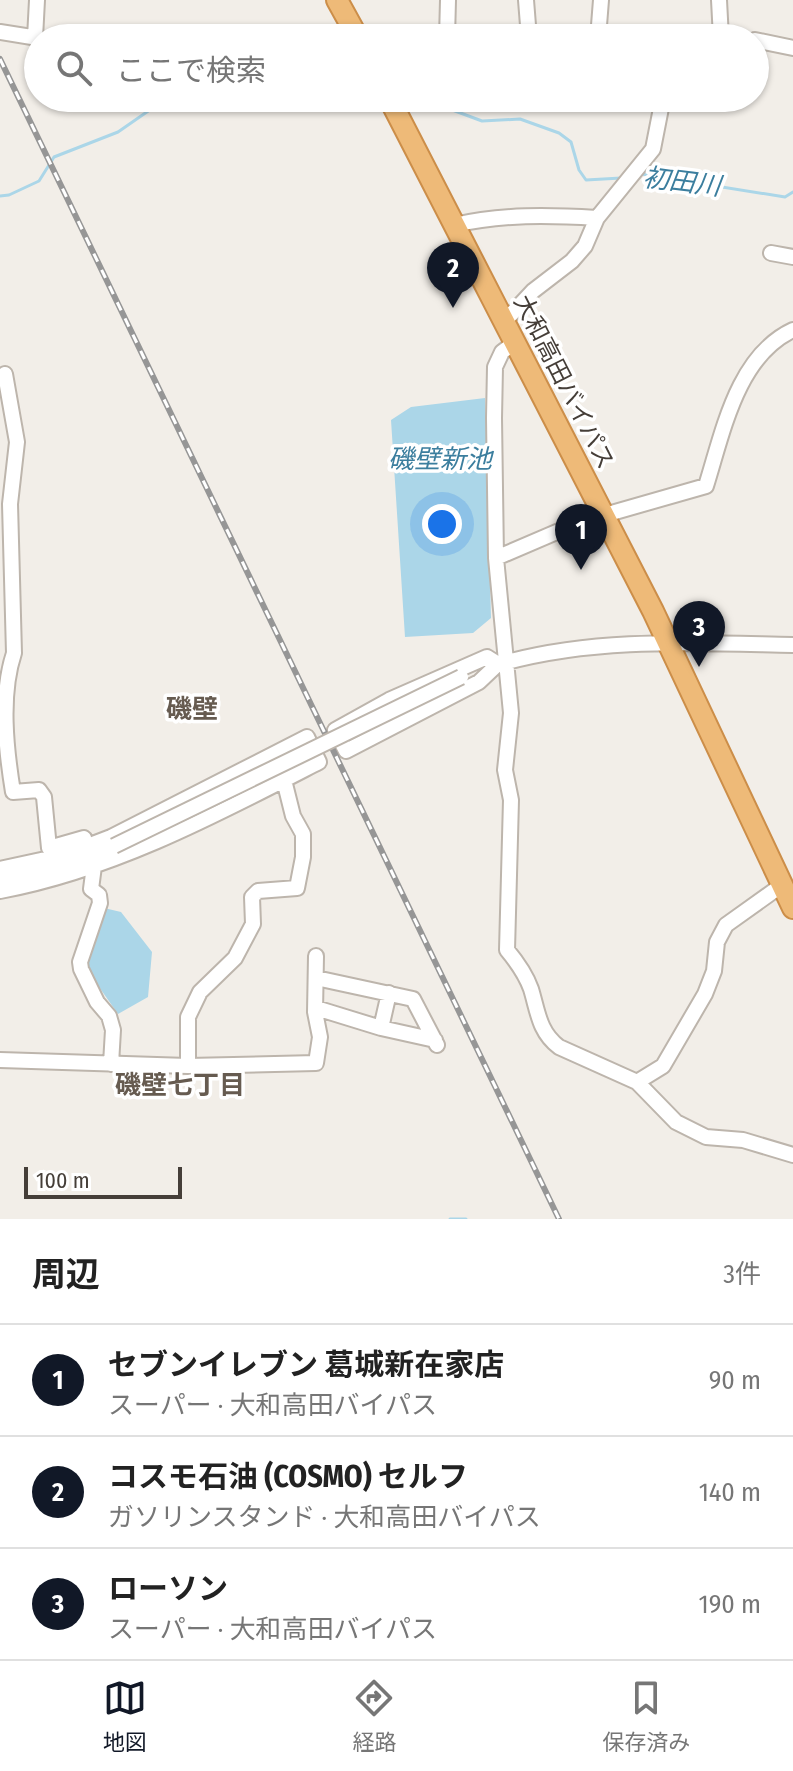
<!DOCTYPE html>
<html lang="ja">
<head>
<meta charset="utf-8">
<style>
	body { margin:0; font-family:"Fira Sans Condensed","Noto Sans JP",sans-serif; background:#f2f2f2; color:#222 }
	.scale { position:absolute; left:24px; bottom:20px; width:158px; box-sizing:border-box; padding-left:8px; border:4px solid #453e38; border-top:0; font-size:22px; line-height:28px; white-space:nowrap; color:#453e38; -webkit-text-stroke:6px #fff; paint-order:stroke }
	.you { position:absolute; left:442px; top:524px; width:28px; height:28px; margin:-20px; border:6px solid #fff; border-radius:50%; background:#1a73e8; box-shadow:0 0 0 12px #1a73e833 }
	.badge { display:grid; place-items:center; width:52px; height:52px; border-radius:50%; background:#111827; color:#fff; font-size:26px; font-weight:700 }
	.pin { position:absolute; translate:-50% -66px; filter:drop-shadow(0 2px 4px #0008) }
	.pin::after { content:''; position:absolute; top:42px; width:28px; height:24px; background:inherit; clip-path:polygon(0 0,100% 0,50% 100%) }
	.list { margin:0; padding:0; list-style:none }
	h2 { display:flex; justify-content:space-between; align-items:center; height:104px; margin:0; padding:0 32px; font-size:34px }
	h2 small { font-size:26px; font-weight:400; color:#767676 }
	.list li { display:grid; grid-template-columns:52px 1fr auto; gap:24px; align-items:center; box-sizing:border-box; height:112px; padding:0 32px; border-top:2px solid #e0e0e0 }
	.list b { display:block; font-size:30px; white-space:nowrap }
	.list p { margin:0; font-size:26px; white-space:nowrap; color:#767676 }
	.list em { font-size:26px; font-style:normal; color:#767676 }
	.icon { flex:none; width:44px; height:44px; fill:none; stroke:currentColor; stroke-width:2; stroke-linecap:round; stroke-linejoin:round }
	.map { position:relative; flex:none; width:793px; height:1219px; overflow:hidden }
	.search { position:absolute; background:#fff; box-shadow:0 2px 6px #0004; left:24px; right:24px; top:24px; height:88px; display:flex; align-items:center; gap:20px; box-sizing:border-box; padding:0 28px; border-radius:44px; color:#767676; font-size:30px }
	.sheet { height:440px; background:#fff }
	nav { display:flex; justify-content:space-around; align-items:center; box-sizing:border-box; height:112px; border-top:2px solid #e0e0e0; background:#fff; font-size:22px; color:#767676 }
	nav a { display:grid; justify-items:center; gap:4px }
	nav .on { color:#111827 }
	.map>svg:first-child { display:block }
	.water { fill:#abd6e8 }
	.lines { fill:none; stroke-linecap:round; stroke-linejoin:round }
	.stream { stroke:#abd6e8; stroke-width:3 }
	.minor-casing { stroke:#bdb5ac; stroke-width:18 }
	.highway-casing { stroke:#cc8e49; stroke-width:24 }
	.minor { stroke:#fff; stroke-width:14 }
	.highway { stroke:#eeba78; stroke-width:20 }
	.rail-casing { stroke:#969696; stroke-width:6 }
	.rail { stroke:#fff; stroke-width:3; stroke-dasharray:9; stroke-linecap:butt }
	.minor-bridge-casing { stroke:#bdb5ac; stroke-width:18; stroke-linecap:butt }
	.minor-bridge { stroke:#fff; stroke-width:14 }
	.labels { text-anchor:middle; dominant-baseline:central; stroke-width:7; stroke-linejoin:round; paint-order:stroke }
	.street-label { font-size:24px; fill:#453e38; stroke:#fff }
	.water-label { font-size:26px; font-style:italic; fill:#3b7e9e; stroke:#fff }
	.neighbourhood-label { font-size:26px; font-weight:bold; fill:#665b50; stroke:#fff }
</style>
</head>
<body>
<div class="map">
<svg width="793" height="1219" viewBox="0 0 793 1219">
	<rect width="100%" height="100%" fill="#f2eee8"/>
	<!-- water -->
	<path class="water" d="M 485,398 L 491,618 L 473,633 L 405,637 L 391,420 L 411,407 Z
		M 104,908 L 121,912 L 152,952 L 148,997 L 118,1014 L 85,967 Z"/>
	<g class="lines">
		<!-- stream -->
		<path class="stream" d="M 367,98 L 371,105 L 374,105
			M 411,106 L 447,108 L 482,121 L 520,119 L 559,133 L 571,142 L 579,170 L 586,180 L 621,178
			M 641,174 L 785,197 L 793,192
			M 0,196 L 9,195 L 39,181 L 54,157 L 118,132 L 154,107 L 159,98
			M 450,1219 L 466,1219"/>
		<defs>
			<path id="minor" d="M 526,0 L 529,38
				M 719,0 L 721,38
				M 0,32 L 38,38
				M 35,38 L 37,0
				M 447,38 L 448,0
				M 598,38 L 601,0
				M 755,40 L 793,48
				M 454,225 C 503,214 548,215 597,218 L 653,149 L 663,98
				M 771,253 L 793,257
				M 504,322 L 533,291 L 572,261 L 585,246 L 597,218
				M 514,343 L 502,352 L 495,367 L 494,418 L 496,558 L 511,713 L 505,770 L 511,800 L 507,950 C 517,962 526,975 531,989 C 538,1012 539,1032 559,1047 L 637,1082 L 676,1122 L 706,1137 L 743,1140 L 793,1155
				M 5,374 L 17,442 L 10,504 L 14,653 C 0,695 6,749 13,792 L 39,790 L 44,797 L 49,848 L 84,838
				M 496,558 L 580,522 L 706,486 C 723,432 737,356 793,330
				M 487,657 L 498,664 L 479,682 L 346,751 L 335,730 L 389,700 Z
				M 500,664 C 595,637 695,643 793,645
				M 94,866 L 91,889 L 99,895 L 100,903 L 80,962 L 81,969 L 97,1002 L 109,1016 L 113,1030 L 111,1064
				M 0,869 L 64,855 L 111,837 L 307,737 L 319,762 C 218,814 113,870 0,891
				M 0,881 L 29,875 L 114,846
				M 316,978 L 413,999 L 437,1045
				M 316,1008 L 381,1028 L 435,1040
				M 381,1028 L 389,993
				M 0,1060 L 188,1066 L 316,1063 L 320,1037 L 315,1012 L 316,956
				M 188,1066 L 188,1017 L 200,992 L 235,958 L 253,924 L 252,897 L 258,891 L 297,888 L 303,857 L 303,834 L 293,816 L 284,780
				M 637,1082 L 663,1066 L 705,994 L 714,971 L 717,942 L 726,925 L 782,885"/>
			<path id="highway" d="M 337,0 L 358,38
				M 389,98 L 653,611 L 793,908"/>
		</defs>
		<!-- minor casing -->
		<use href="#minor" class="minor-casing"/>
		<!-- highway casing -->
		<use href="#highway" class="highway-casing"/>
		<!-- minor -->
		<use href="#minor" class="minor"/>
		<!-- highway -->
		<use href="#highway" class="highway"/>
		<defs>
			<path id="rail" d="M 0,59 L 559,1219"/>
		</defs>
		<!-- rail casing -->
		<use href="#rail" class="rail-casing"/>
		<!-- rail -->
		<use href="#rail" class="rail"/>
		<defs>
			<path id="minor-bridge" d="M 114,846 L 461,677"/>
		</defs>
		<!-- minor-bridge casing -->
		<use href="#minor-bridge" class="minor-bridge-casing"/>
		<!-- minor-bridge -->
		<use href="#minor-bridge" class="minor-bridge"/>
	</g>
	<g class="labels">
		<!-- street labels -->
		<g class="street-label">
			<text transform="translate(564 382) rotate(63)">大和高田バイパス</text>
		</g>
		<!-- water labels -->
		<g class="water-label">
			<text transform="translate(682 182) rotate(7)">初田川</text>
			<text x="440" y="459">磯壁新池</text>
		</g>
		<!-- neighbourhood labels -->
		<g class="neighbourhood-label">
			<text x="192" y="709">磯壁</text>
			<text x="180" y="1085">磯壁七丁目</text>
		</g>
	</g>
</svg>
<div class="scale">100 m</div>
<div class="you"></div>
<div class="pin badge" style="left:581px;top:570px">1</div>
<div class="pin badge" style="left:453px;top:308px">2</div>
<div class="pin badge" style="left:699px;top:667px">3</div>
<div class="search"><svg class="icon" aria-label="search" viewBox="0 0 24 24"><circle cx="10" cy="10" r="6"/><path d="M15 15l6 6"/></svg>ここで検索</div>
</div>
<section class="sheet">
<h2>周辺<small>3件</small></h2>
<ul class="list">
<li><span class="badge">1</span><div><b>セブンイレブン 葛城新在家店</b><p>スーパー · 大和高田バイパス</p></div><em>90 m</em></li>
<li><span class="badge">2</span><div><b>コスモ石油 (COSMO) セルフ</b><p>ガソリンスタンド · 大和高田バイパス</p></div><em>140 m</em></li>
<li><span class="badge">3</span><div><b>ローソン</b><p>スーパー · 大和高田バイパス</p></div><em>190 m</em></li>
</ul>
</section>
<nav>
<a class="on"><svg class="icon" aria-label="map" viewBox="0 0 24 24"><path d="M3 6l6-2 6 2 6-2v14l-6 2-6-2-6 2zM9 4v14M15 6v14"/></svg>地図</a>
<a><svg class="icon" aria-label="directions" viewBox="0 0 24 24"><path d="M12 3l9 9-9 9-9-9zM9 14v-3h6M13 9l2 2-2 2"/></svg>経路</a>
<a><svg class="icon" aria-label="saved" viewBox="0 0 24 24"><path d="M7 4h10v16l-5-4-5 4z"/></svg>保存済み</a>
</nav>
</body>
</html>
